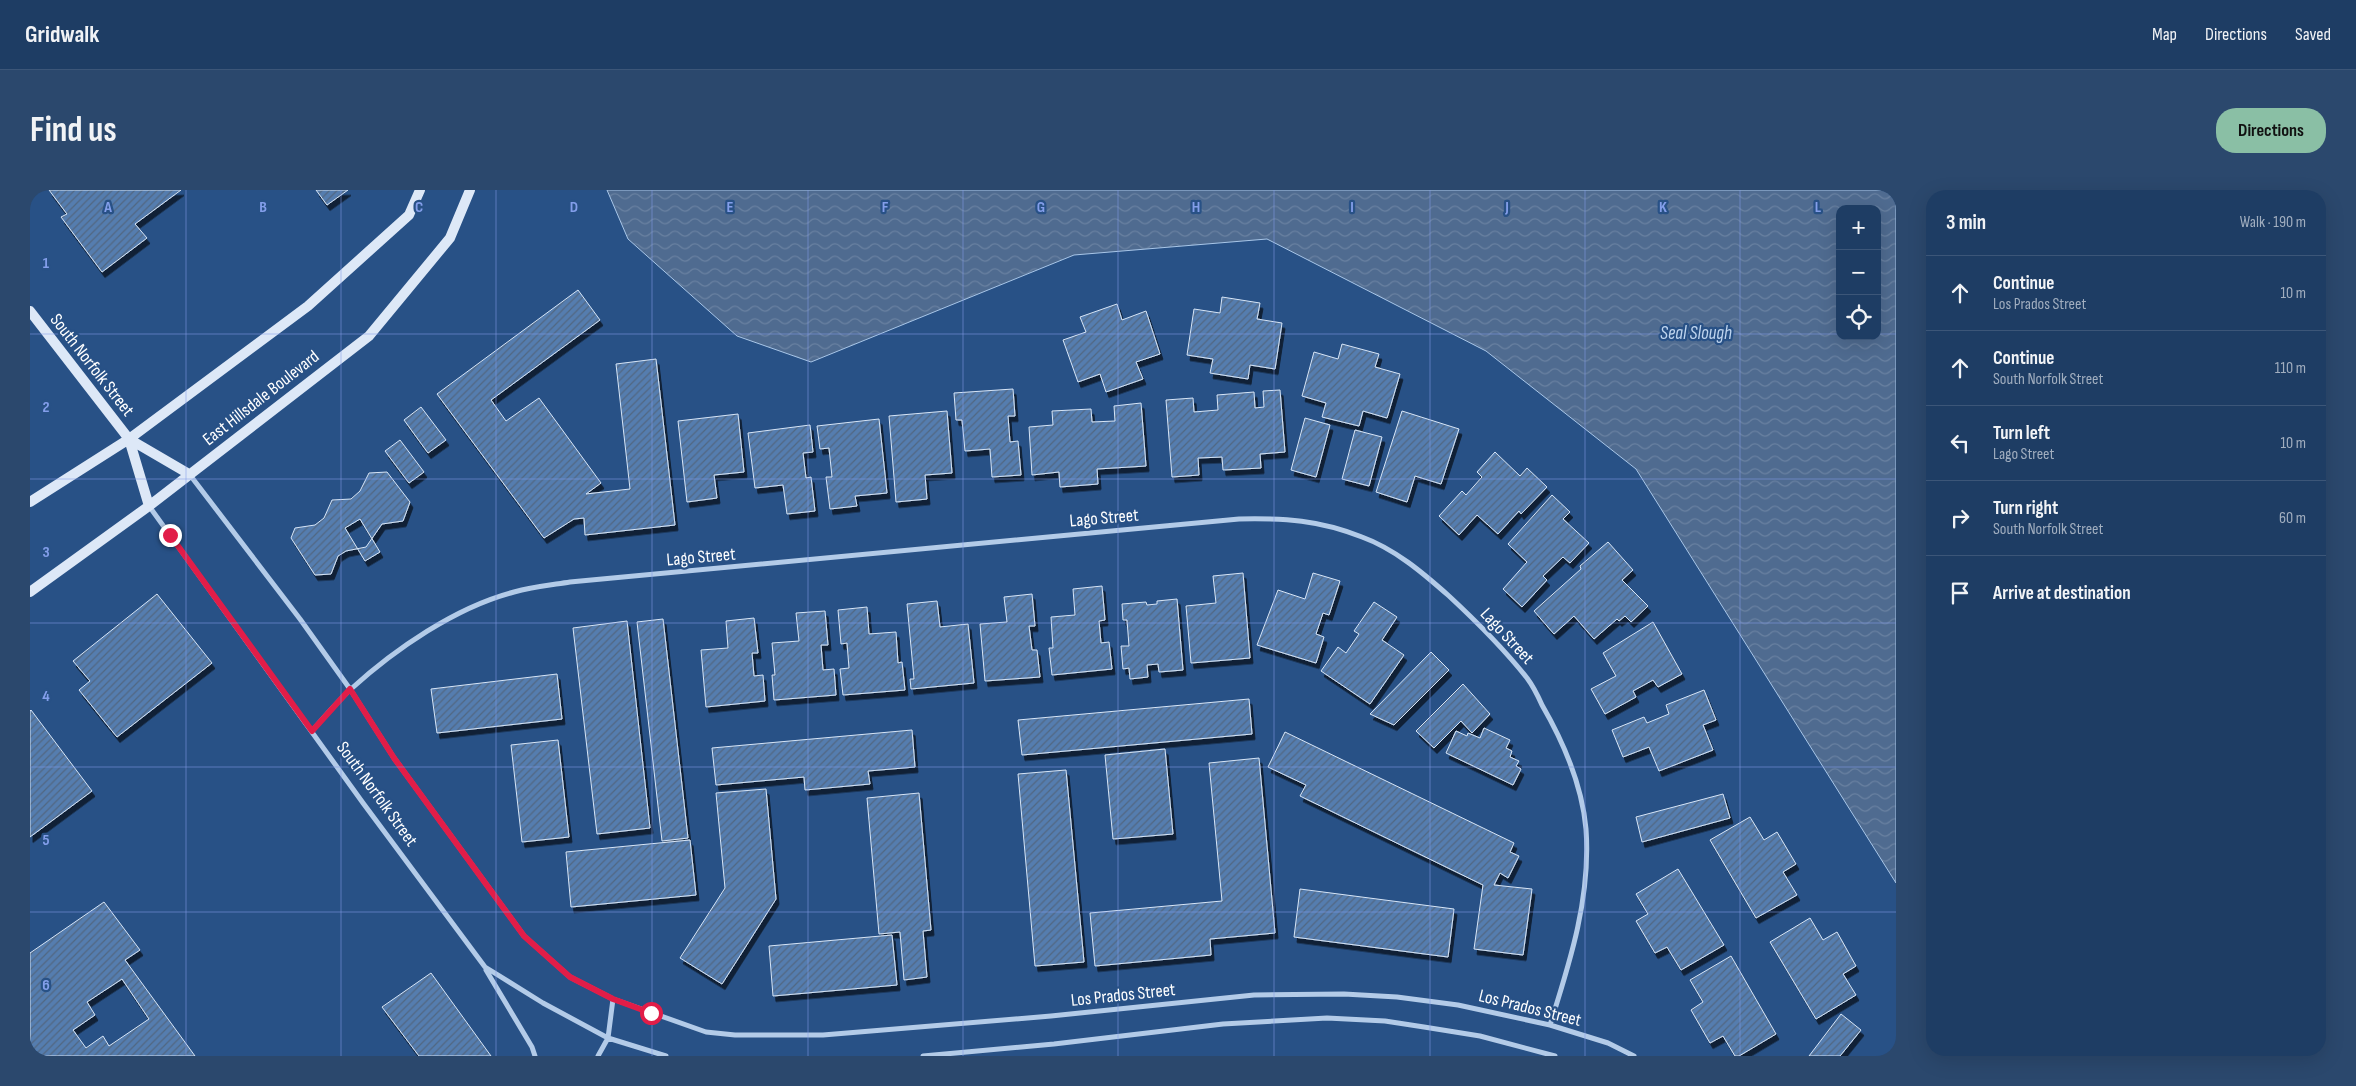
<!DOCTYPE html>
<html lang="en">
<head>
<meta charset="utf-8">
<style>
	body { margin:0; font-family:"Sofia Sans Condensed",sans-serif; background:#2b486d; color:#f1f3f6 }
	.controls { position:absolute; right:15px; top:15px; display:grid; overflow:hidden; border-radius:10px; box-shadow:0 5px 20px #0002 }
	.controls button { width:45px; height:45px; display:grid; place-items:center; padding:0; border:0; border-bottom:1px solid #3c5678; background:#1e3d64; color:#f1f3f6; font:25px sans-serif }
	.stop { position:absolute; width:15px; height:15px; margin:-11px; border:4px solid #e11d48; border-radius:50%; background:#fff }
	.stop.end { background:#e11d48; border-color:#fff; box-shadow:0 1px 5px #0008 }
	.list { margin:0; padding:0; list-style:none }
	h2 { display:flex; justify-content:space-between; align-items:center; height:65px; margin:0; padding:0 20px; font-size:21px }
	h2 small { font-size:16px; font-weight:400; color:#a1aebf }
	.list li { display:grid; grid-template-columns:32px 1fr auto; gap:15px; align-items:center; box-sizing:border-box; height:75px; padding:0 20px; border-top:1px solid #3c5678 }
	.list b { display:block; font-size:19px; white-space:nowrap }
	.list p { margin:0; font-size:16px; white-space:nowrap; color:#a1aebf }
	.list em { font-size:16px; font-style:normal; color:#a1aebf }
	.icon { flex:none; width:28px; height:28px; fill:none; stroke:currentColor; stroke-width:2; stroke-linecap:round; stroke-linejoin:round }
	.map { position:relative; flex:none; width:1866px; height:866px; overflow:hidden; border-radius:20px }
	header { display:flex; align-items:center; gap:30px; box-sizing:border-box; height:70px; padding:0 25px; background:#1e3d64; border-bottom:1px solid #3c5678 }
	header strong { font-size:24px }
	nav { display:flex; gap:28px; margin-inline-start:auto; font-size:18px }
	.intro { display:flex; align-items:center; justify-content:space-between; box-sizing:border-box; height:120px; padding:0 30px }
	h1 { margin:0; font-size:35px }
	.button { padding:12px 22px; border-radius:20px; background:#8abfa5; color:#111; font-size:18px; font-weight:700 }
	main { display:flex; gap:30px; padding:0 30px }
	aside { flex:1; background:#1e3d64; border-radius:20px; box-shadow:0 5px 20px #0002 }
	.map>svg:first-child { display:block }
	.water { fill:url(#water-waves); stroke:#a8c6e8; fill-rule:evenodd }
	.building { fill:url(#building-hatch); stroke:#d7e5f6; fill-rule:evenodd; filter:url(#shadow) }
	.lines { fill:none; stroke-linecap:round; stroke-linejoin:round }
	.minor { stroke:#b3cbe8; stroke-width:5 }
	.secondary { stroke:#dde8f7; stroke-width:10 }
	.route { stroke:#e11d48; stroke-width:6 }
	.grid { fill:none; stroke:#839eea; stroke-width:1; stroke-opacity:0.55 }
	.labels { text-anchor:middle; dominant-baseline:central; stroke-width:4.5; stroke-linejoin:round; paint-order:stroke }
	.street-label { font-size:18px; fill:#fff; stroke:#285186 }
	.water-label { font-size:19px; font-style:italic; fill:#bfd5ef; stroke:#285186 }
	.grid-label { font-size:16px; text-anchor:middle; font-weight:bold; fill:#839eea; stroke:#285186; stroke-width:4.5; stroke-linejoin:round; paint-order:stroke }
</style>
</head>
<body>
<header>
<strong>Gridwalk</strong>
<nav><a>Map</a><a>Directions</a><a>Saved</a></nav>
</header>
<div class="intro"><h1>Find us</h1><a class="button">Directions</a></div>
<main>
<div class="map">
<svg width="1866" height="866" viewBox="0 0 1866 866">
	<defs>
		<pattern id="water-waves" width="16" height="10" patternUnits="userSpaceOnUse" patternTransform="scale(1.25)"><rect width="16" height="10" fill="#4f6b90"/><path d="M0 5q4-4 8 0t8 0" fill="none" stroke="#6981a1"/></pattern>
		<pattern id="building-hatch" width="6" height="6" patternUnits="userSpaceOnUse" patternTransform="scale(1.25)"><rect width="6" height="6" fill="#557daf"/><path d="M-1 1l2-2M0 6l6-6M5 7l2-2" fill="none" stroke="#516782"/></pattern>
		<filter id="shadow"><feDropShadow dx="3" dy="5.5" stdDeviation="0" flood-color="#0009"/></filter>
	</defs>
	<rect width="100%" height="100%" fill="#285186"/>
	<!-- water -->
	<path class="water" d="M 577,0 L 1866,0 L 1866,693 L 1606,279 L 1456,161 L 1237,49 L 1044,65 L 781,172 L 707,146 L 598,49 ZM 1810,19 L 1847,19 L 1847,146 L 1810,146 Z"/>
	<!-- building -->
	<path class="building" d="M 19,0 L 151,0 L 105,34 L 117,48 L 72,82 L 31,27 L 37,24 Z
		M 286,0 L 318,0 L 297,15 Z
		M 548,100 L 570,130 L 461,210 L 476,231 L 509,208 L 571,293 L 556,304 L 600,299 L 586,174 L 626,169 L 645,335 L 555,345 L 554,328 L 544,329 L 514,348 L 407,204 Z
		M 1192,107 L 1230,113 L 1227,129 L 1252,133 L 1245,179 L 1220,175 L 1218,189 L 1180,183 L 1183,169 L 1157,165 L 1164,119 L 1190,123 Z
		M 1087,114 L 1092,130 L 1116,121 L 1130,164 L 1106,172 L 1113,189 L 1076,202 L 1070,184 L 1048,192 L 1033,150 L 1056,142 L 1050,127 Z
		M 1312,154 L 1349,164 L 1345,177 L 1370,184 L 1357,228 L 1333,221 L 1329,236 L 1292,227 L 1296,213 L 1272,206 L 1284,162 L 1308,169 Z
		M 983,199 L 985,226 L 978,226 L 980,252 L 988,251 L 991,285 L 962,287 L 960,259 L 935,261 L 932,230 L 926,230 L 924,203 Z
		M 1250,200 L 1255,262 L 1230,264 L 1231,278 L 1193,280 L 1192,267 L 1168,268 L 1169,285 L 1142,287 L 1136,210 L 1163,208 L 1164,222 L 1188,220 L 1187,205 L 1224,202 L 1225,218 L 1234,217 L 1233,201 Z
		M 1111,213 L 1116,276 L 1067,279 L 1068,294 L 1030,297 L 1029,282 L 1002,285 L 999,237 L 1023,235 L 1022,221 L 1061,219 L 1062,232 L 1085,231 L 1084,216 Z
		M 391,217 L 416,250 L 398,263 L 374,230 Z
		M 917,221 L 922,283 L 895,285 L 897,309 L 866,312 L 859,226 Z
		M 1372,221 L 1429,239 L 1411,294 L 1385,286 L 1377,312 L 1346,302 Z
		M 708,224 L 714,282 L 684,285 L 687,308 L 657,312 L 648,231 Z
		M 1275,228 L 1300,235 L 1286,287 L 1261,280 Z
		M 849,229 L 857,303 L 825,306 L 827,316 L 800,319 L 796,287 L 802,287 L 799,258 L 790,259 L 787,236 Z
		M 780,235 L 783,262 L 773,263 L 776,288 L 781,287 L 785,321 L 757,324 L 753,295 L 725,298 L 718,243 Z
		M 1325,240 L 1352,247 L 1339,296 L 1312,289 Z
		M 370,250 L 394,282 L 379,293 L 355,261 Z
		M 1465,262 L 1490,286 L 1497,278 L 1517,297 L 1491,324 L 1489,321 L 1468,344 L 1447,325 L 1429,345 L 1409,326 L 1432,301 L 1436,305 L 1452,287 L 1447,282 Z
		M 357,282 L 380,312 L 373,331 L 352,334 L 336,357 L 316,361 L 308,366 L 301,384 L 285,385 L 261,348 L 265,338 L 285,335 L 294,328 L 302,310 L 321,309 L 330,301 L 339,283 Z
		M 1522,305 L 1540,322 L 1533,329 L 1559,353 L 1540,373 L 1533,367 L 1513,386 L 1517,390 L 1492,417 L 1473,399 L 1497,372 L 1478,354 Z
		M 330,329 L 350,362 L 335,371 L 315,338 Z
		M 1578,352 L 1603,380 L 1592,390 L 1618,416 L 1601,432 L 1595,426 L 1589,431 L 1587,429 L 1564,449 L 1544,426 L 1524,444 L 1504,421 L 1551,379 L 1550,376 Z
		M 1213,383 L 1220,468 L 1161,473 L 1156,416 L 1186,413 L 1183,386 Z
		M 1283,383 L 1310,391 L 1299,425 L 1293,423 L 1286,444 L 1294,447 L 1286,473 L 1227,455 L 1248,400 L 1275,409 Z
		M 1072,396 L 1075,430 L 1069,431 L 1071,453 L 1079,452 L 1082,479 L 1022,485 L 1019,458 L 1023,458 L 1021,427 L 1045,425 L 1043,399 Z
		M 127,404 L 182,473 L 87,547 L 49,500 L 60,491 L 43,471 Z
		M 1002,404 L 1005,436 L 999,436 L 1002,460 L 1007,460 L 1010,487 L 955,491 L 950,434 L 977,432 L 974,407 Z
		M 1147,409 L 1153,480 L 1129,482 L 1128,474 L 1117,475 L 1118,487 L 1100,489 L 1099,478 L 1093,479 L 1091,456 L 1099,456 L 1097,430 L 1093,430 L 1092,414 L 1116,412 L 1117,415 L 1127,414 L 1127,411 Z
		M 907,411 L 910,437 L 938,434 L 944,493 L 881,499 L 880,489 L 884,489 L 877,414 Z
		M 1344,412 L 1367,427 L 1352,450 L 1374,465 L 1340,514 L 1291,481 L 1308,457 L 1316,463 L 1329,444 L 1324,441 Z
		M 837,417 L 839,444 L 866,442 L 868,473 L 872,472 L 875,500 L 813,505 L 810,479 L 819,478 L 817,453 L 811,454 L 808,420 Z
		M 795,421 L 798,455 L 791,455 L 793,480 L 804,479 L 806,505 L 744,510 L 742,485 L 745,485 L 742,453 L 769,451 L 766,423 Z
		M 724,428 L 728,463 L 722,463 L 724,486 L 733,485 L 735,511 L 676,517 L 671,460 L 698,458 L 696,431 Z
		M 633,429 L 658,648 L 632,651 L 607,432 Z
		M 597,431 L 620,638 L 567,644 L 543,438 Z
		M 1623,432 L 1652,484 L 1628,497 L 1623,490 L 1603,501 L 1606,507 L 1575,524 L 1561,499 L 1586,486 L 1573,463 Z
		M 1401,462 L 1419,480 L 1364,535 L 1340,524 Z
		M 527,484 L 532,529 L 407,543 L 401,499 Z
		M 1433,494 L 1460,524 L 1442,543 L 1431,531 L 1404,558 L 1386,541 Z
		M 1674,500 L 1686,530 L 1673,535 L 1683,560 L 1629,581 L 1619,557 L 1593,567 L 1582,540 L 1614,527 L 1617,533 L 1639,524 L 1636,515 Z
		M 1219,509 L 1222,544 L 992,565 L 988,530 Z
		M 1,520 L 62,601 L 0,647 L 0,521 Z
		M 1454,538 L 1480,550 L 1476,558 L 1482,561 L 1480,567 L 1489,571 L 1486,576 L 1491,579 L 1483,595 L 1416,563 L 1426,541 L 1437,546 L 1438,543 L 1450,548 Z
		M 882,540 L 885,577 L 838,581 L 840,594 L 775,600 L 774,587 L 686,595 L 682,558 Z
		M 1255,542 L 1484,653 L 1480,662 L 1489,666 L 1478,688 L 1470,683 L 1464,695 L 1502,699 L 1493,765 L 1444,759 L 1453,695 L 1270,606 L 1276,595 L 1238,577 Z
		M 528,550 L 539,647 L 492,652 L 481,555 Z
		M 1135,559 L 1143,644 L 1083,649 L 1075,565 Z
		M 1229,568 L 1245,743 L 1180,749 L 1181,765 L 1065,776 L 1060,723 L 1192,711 L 1179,573 Z
		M 1036,580 L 1054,772 L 1005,776 L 988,584 Z
		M 736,599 L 746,709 L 692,794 L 650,768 L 695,698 L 686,603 Z
		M 889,603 L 901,740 L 893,741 L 897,787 L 874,790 L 870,742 L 849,744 L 837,608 Z
		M 1693,604 L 1700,628 L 1612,652 L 1606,627 Z
		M 1720,627 L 1734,650 L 1747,642 L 1766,674 L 1753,682 L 1767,705 L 1726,728 L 1680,650 Z
		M 660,650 L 666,705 L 541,717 L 536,662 Z
		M 1648,679 L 1694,755 L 1651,780 L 1637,757 L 1625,763 L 1606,731 L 1618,724 L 1606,704 Z
		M 1270,699 L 1424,719 L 1418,767 L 1264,747 Z
		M 74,712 L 110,760 L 95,770 L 165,866 L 0,866 L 0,763 ZM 92,789 L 119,829 L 79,856 L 73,846 L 56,858 L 43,840 L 65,825 L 57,812 Z
		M 1780,728 L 1793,750 L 1807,742 L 1826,776 L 1813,784 L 1826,805 L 1786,829 L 1740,752 Z
		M 862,745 L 867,795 L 743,806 L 739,756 Z
		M 1701,766 L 1746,844 L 1709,866 L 1705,866 L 1693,846 L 1680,853 L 1661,820 L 1673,812 L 1660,790 Z
		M 401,783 L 461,866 L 389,866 L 352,817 Z
		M 1811,824 L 1831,840 L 1810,866 L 1779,866 Z"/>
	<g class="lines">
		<!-- minor -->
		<path class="minor" d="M 160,285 L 270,429 L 320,499 L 364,568 L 494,746 L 540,787 L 583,809 L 676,842 L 705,845 L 793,845 L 1021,826 L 1224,805 L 1314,804 L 1367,807 L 1428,815 L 1520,835 L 1578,853 L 1604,866
			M 119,316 L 333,613 L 455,777 L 513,813 L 578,848 L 636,866
			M 282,541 C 294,527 307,512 321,499 C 365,459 426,417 484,402 C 502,397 521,395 540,392 L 1209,329 C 1255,328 1289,330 1332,347 C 1365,359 1393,383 1419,406 C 1447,432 1474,459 1497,488 C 1503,496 1508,506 1512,515 C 1534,553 1552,594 1556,639 C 1561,707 1540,772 1520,835
			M 456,780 L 502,857 L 505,866
			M 568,866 L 578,848 L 583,809
			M 893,866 L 1024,854 L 1193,834 L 1297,828 L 1355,831 L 1394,837 L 1450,846 L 1525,866"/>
		<!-- secondary -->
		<path class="secondary" d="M 0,121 L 99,249 L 119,316
			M 99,249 L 159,284
			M 0,312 L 99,249 L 278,116 L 379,25 L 390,0
			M 0,402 L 119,316 L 339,146 L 420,48 L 440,0"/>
	</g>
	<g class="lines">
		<!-- route -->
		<path class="route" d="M 140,345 L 282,541 L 320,499 L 364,568 L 494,746 L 540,787 L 583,809 L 621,823"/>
	</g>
	<!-- grid -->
	<path class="grid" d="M 156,0 L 156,866M 311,0 L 311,866M 466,0 L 466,866M 622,0 L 622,866M 778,0 L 778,866M 933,0 L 933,866M 1088,0 L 1088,866M 1244,0 L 1244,866M 1400,0 L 1400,866M 1555,0 L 1555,866M 1710,0 L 1710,866M 0,144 L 1810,144M 1847,144 L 1866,144M 0,289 L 1866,289M 0,433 L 1866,433M 0,577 L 1866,577M 0,722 L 1866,722"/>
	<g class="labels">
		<!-- street labels -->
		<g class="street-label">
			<text transform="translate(62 175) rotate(52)">South Norfolk Street</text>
			<text transform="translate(231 208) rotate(-38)">East Hillsdale Boulevard</text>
			<text transform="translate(1074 328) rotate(-5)">Lago Street</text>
			<text transform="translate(671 367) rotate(-5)">Lago Street</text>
			<text transform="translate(1477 446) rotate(47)">Lago Street</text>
			<text transform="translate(347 604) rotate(54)">South Norfolk Street</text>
			<text transform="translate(1093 805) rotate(-6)">Los Prados Street</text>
			<text transform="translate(1500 818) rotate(14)">Los Prados Street</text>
		</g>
		<!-- water labels -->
		<g class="water-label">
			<text x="1666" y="143">Seal Slough</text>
		</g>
	</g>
	<g class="grid-label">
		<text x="78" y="22">A</text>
		<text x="233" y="22">B</text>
		<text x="389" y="22">C</text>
		<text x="544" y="22">D</text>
		<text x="700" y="22">E</text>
		<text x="855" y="22">F</text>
		<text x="1011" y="22">G</text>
		<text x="1166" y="22">H</text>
		<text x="1322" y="22">I</text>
		<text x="1477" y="22">J</text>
		<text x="1633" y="22">K</text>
		<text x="1788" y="22">L</text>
		<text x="16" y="78">1</text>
		<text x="16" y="222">2</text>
		<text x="16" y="367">3</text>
		<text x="16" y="511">4</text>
		<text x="16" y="655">5</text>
		<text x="16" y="800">6</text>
	</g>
</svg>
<div class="controls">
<button>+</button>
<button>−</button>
<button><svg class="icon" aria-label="locate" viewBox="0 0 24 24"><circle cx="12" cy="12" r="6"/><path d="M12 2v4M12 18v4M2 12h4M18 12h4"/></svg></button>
</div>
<div class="stop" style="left:621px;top:823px"></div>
<div class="stop end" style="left:140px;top:345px"></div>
</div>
<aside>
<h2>3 min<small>Walk · 190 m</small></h2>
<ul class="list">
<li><svg class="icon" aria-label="ahead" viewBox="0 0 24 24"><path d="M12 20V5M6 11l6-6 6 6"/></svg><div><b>Continue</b><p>Los Prados Street</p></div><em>10 m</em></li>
<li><svg class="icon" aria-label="ahead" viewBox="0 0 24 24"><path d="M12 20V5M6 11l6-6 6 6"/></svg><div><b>Continue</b><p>South Norfolk Street</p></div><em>110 m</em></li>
<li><svg class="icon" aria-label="left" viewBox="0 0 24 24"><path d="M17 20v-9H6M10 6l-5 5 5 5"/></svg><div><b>Turn left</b><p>Lago Street</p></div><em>10 m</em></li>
<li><svg class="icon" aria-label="right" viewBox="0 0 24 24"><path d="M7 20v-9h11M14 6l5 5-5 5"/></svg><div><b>Turn right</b><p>South Norfolk Street</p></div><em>60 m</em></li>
<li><svg class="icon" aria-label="arrive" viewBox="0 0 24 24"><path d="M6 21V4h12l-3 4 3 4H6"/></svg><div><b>Arrive at destination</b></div></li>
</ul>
</aside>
</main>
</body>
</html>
